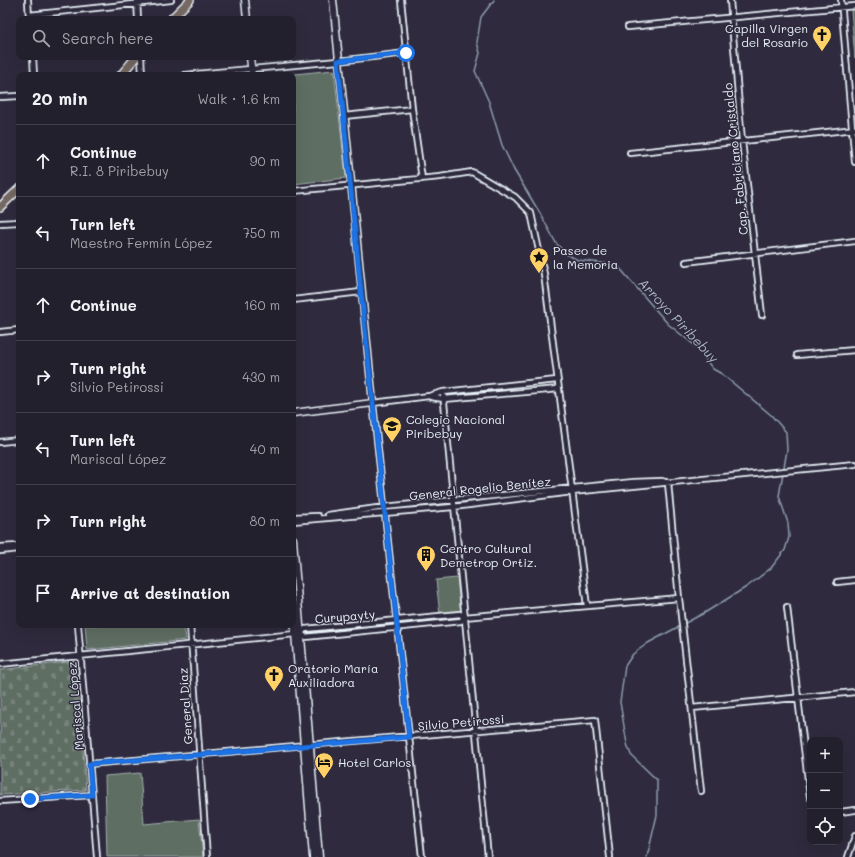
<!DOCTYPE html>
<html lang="en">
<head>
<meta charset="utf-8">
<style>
	body { margin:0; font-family:Mali,sans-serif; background:#2b2836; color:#f1f3f6 }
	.controls { position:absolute; right:12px; bottom:12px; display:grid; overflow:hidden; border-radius:8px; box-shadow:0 4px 16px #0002 }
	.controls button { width:36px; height:36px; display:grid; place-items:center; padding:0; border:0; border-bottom:1px solid #403e4a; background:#23202e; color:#f1f3f6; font:20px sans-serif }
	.stop { position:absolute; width:12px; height:12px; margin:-9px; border:3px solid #1a73e8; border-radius:50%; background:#fff }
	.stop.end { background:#1a73e8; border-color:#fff; box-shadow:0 1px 4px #0008 }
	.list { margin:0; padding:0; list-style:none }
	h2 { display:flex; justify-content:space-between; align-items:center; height:52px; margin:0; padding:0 16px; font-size:17px }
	h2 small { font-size:13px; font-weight:400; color:#a3a3aa }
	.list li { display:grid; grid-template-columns:26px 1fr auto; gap:12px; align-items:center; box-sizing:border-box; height:72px; padding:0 16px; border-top:1px solid #403e4a }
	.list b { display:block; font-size:15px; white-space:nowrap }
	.list p { margin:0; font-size:13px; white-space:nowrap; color:#a3a3aa }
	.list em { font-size:13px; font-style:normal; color:#a3a3aa }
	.icon { flex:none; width:22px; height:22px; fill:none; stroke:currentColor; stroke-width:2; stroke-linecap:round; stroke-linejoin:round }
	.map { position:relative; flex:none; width:855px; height:857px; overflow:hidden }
	.search { position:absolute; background:#23202e; box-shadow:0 4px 16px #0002; left:16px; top:16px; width:280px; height:44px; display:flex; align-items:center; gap:10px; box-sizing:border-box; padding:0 14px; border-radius:8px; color:#a3a3aa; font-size:15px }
	.panel { position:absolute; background:#23202e; box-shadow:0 4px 16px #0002; left:16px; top:72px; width:280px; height:556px; border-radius:8px }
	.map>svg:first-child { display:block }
	.cemetery { fill:url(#cemetery-stones); stroke:#a4b0ae }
	.park { fill:#5f6e64; stroke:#a4b0ae }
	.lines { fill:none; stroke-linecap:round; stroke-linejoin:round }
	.stream { stroke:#8d9cae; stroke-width:1.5 }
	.street-casing { stroke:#e8f1f8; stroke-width:8 }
	.secondary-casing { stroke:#e8f1f8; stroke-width:9 }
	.primary-casing { stroke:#e8f1f8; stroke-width:10 }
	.street { stroke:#2f2a3d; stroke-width:4.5 }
	.secondary { stroke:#2f2a3d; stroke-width:6 }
	.primary { stroke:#766964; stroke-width:7 }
	.route { stroke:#1a73e8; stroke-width:5 }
	.labels { text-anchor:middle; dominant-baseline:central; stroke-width:3; stroke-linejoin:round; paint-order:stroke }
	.poi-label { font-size:12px; fill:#e8f1f8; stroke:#2f2a3d; text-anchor:start }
	.street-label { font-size:12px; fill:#e8f1f8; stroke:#2f2a3d }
	.water-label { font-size:13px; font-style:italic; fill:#acb9c6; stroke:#2f2a3d }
</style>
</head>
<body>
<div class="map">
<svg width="855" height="857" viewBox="0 0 855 857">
	<defs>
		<pattern id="cemetery-stones" width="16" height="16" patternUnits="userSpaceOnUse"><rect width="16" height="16" fill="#5f6e64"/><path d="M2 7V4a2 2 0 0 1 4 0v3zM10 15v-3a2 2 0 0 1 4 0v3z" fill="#76837b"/></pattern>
	</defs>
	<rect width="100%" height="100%" fill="#2f2a3d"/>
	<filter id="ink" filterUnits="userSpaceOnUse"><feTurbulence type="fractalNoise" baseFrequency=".025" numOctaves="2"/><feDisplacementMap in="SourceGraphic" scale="8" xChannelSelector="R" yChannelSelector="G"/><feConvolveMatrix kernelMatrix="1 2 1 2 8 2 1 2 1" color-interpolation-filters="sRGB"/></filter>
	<g filter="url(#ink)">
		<!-- cemetery -->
		<path class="cemetery" d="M 76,661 L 86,790 L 0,795 L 0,670 Z"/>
		<!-- park -->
		<path class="park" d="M 855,9 L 855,58 L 851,10 Z
			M 334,70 L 346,178 L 293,184 L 293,75 L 285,75 Z
			M 457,578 L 461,613 L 440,615 L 436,580 Z
			M 85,625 L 184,625 L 186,640 L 87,650 Z
			M 140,773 L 144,824 L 199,819 L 203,857 L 107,857 L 105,776 Z"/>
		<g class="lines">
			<!-- stream -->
			<path class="stream" d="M 494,0 L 481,17 L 477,42 L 480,53 L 475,71 L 489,102 L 502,145 L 514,170 L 541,215 L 556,243 L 566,254 L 578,260 L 617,265 L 668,324 L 694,345 L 713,369 L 722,374 L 771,415 L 786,432 L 787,450 L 779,496 L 788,523 L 789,537 L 785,550 L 771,568 L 748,586 L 706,612 L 648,643 L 633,654 L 625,666 L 620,702 L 627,744 L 631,755 L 657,780 L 657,815 L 647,857"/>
			<defs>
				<path id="street" d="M 28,0 L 29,19
					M 137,0 L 138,19
					M 401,0 L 412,109 L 422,179
					M 730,0 L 742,141 L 762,315
					M 841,0 L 855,162
					M 29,15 L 171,0
					M 628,27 L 855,6
					M 33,57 L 34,75
					M 141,57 L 142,75
					M 185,75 L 338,61 L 406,53
					M 0,97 L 19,96
					M 344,116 L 412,109
					M 630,153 L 855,129
					M 293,191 L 440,177 L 472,172 L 515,197 L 531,213 L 544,274 L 587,606
					M 0,223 L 19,222
					M 686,262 L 855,241
					M 293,300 L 361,292
					M 0,332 L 19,330
					M 797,355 L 855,350
					M 443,392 L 488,857
					M 431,397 L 444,399 L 559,389
					M 0,442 L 19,440
					M 668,483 L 679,598 L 701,791
					M 328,515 L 384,507 L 633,482 L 662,481 L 668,483
					M 293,517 L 318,516
					M 293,521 L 453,507 L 572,492 L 855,464
					M 0,547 L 19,546
					M 0,551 L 19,549
					M 837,582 L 855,580
					M 787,607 L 810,797
					M 78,625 L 97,857
					M 190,625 L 207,857
					M 301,633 L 305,637 L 461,621 L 464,617
					M 0,664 L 295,634 L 301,633 L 305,629 L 460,614 L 464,617 L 679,598
					M 692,708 L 855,692
					M 89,764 L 595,720 L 610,857
					M 0,801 L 92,795
					M 840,812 L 855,810
					M 422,857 L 373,403 L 429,396 L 443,392 L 557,380
					M 848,857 L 855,836"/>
				<path id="secondary" d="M 245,0 L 247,19
					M 250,57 L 252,75
					M 293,413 L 373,403 L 333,0
					M 293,539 L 319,857
					M 293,608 L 313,857"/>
				<path id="primary" d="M 171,19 L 190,0
					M 121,75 L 136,57
					M 0,207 L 19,189"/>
			</defs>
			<!-- street casing -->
			<use href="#street" class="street-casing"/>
			<!-- secondary casing -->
			<use href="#secondary" class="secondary-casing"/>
			<!-- primary casing -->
			<use href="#primary" class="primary-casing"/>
			<!-- street -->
			<use href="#street" class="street"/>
			<!-- secondary -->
			<use href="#secondary" class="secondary"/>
			<!-- primary -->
			<use href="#primary" class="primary"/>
		</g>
	</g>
	<g class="lines" filter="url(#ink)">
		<!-- route -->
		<path class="route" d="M 30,799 L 92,795 L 89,764 L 409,737 L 361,292 L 338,61 L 406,53"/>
	</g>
	<!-- icons -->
	<defs>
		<symbol id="church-pin" viewBox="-11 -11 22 30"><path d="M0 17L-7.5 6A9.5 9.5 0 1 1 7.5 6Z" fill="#ffd166" stroke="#2f2a3d"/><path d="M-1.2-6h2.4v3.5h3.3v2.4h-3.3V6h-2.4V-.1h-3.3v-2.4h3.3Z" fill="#111"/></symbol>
		<symbol id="sight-pin" viewBox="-11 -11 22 30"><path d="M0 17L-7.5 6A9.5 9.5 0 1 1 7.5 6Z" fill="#ffd166" stroke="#2f2a3d"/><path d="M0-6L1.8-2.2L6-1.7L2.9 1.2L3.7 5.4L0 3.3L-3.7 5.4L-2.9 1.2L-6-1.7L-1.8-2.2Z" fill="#111"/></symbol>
		<symbol id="school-pin" viewBox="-11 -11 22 30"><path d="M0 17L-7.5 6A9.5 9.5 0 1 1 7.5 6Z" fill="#ffd166" stroke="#2f2a3d"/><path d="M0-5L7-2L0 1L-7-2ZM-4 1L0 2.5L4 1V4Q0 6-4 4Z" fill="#111"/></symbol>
		<symbol id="building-pin" viewBox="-11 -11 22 30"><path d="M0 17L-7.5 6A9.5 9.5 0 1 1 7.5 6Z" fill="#ffd166" stroke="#2f2a3d"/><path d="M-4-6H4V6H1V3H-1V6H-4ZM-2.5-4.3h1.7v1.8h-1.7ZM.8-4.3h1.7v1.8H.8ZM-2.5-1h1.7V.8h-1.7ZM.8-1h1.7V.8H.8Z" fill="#111"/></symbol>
		<symbol id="hotel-pin" viewBox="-11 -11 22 30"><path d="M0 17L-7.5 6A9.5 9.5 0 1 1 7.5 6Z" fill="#ffd166" stroke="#2f2a3d"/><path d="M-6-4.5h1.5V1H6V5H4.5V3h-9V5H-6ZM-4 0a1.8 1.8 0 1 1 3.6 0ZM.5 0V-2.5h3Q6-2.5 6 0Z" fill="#111"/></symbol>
	</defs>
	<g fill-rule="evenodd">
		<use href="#church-pin" x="811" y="24" width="22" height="30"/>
		<use href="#sight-pin" x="528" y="246" width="22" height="30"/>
		<use href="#school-pin" x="381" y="415" width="22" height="30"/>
		<use href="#building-pin" x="415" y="544" width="22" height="30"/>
		<use href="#church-pin" x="263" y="664" width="22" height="30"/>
		<use href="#hotel-pin" x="313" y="751" width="22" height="30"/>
	</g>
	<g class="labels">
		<!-- poi labels -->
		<g class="poi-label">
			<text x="808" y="28" text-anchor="end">Capilla Virgen<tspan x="808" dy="14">del Rosario</tspan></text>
			<text x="553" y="250">Paseo de<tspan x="553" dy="14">la Memoria</tspan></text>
			<text x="406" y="419">Colegio Nacional<tspan x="406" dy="14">Piribebuy</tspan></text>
			<text x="440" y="548">Centro Cultural<tspan x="440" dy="14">Demetrop Ortiz.</tspan></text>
			<text x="288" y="668">Oratorio María<tspan x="288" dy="14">Auxiliadora</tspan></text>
			<text x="338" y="762">Hotel Carlos</text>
		</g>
		<!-- street labels -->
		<g class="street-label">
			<text transform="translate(735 159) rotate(-96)">Cap. Fabriciano Cristaldo</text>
			<text transform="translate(480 488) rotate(-6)">General Rogelio Benítez</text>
			<text transform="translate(345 616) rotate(-5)">Curupayty</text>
			<text transform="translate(75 706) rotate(-95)">Mariscal López</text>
			<text transform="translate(185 706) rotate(-94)">General Díaz</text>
			<text transform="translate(461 722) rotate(-5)">Silvio Petirossi</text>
		</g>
		<!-- water labels -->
		<g class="water-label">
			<text transform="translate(679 320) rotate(47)">Arroyo Piribebuy</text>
		</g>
	</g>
</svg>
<div class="controls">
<button>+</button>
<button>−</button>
<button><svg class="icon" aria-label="locate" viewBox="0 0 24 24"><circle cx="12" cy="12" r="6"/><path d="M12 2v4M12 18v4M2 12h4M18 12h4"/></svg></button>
</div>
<div class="stop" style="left:406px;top:53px"></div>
<div class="stop end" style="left:30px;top:799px"></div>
<div class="search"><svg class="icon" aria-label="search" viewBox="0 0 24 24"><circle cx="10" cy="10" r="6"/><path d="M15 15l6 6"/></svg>Search here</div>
<section class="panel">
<h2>20 min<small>Walk · 1.6 km</small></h2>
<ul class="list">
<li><svg class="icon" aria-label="ahead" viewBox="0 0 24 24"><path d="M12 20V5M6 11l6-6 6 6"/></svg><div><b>Continue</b><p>R.I. 8 Piribebuy</p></div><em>90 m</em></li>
<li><svg class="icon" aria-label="left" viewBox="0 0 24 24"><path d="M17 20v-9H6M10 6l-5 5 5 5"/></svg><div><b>Turn left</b><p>Maestro Fermín López</p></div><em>750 m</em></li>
<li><svg class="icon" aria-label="ahead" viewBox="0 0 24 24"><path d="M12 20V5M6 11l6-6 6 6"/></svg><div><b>Continue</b></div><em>160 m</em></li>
<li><svg class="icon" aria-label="right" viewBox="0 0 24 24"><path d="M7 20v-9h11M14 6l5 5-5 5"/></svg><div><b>Turn right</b><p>Silvio Petirossi</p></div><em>430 m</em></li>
<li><svg class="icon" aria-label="left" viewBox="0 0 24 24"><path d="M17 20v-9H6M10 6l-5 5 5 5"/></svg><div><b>Turn left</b><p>Mariscal López</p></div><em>40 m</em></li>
<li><svg class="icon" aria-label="right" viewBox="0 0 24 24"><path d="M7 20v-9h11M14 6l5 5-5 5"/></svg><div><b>Turn right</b></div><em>80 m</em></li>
<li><svg class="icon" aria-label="arrive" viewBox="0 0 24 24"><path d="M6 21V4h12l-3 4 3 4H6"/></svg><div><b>Arrive at destination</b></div></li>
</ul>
</section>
</div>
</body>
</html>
